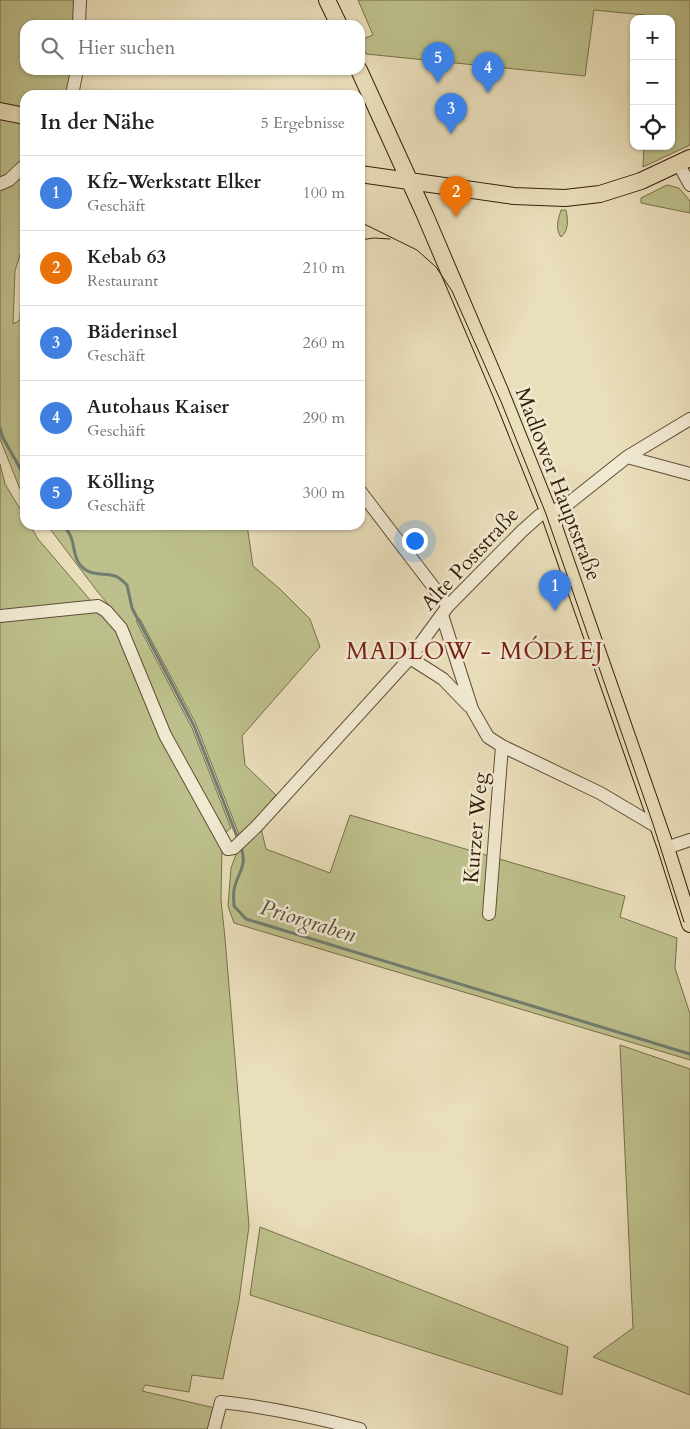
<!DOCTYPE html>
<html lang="de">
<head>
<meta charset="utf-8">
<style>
	body { margin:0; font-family:Cardo,serif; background:#f6f6f6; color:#202124 }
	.controls { position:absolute; right:15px; top:15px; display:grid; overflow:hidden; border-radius:10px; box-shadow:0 1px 4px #0004 }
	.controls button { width:45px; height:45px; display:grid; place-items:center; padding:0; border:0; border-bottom:1px solid #e0e0e0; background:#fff; color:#202124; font:25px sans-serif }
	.you { position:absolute; left:414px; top:540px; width:18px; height:18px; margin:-12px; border:4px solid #fff; border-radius:50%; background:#1a73e8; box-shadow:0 0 0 8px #1a73e833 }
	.badge { display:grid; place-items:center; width:32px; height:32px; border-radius:50%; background:#8f2418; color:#fff; font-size:16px; font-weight:700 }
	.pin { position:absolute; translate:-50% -41px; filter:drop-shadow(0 1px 2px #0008) }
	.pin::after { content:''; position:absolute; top:26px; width:18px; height:15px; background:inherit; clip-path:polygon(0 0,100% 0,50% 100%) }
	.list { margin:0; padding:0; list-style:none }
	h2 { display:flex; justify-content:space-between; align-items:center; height:65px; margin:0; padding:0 20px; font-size:21px }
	h2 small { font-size:16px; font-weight:400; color:#757577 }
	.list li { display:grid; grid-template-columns:32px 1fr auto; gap:15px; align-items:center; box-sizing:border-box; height:75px; padding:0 20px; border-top:1px solid #e0e0e0 }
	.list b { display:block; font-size:19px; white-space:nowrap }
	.list p { margin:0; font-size:16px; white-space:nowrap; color:#757577 }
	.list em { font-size:16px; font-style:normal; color:#757577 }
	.icon { flex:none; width:28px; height:28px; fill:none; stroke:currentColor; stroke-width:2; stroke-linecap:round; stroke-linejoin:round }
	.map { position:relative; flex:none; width:690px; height:1429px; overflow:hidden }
	.search { position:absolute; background:#fff; box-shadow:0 1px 4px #0004; left:20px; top:20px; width:345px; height:55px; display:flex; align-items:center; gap:12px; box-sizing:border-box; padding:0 18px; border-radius:15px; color:#757577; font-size:19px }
	.panel { position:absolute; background:#fff; box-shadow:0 1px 4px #0004; left:20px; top:90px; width:345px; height:440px; border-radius:15px }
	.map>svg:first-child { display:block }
	.green { fill:#bdc08c; stroke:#786f4a }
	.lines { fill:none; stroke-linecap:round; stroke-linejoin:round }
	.stream { stroke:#707d6f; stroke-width:3 }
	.minor-casing { stroke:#624e35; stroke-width:14 }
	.major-casing { stroke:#341e08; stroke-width:18 }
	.minor { stroke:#f1ead3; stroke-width:12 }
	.major { stroke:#eadfbb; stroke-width:16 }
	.tram { stroke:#341e08; stroke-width:1 }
	.labels { text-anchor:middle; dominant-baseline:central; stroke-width:5; stroke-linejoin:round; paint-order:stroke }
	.street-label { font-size:21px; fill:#341e08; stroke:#f1ead3 }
	.water-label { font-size:22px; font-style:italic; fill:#524d3c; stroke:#f1ead3 }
	.quarter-label { font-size:24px; letter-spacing:1px; fill:#7a1f14; stroke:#f1ead3 }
</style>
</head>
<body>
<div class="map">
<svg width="690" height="1429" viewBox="0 0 690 1429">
	<rect width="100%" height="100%" fill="#eadfbb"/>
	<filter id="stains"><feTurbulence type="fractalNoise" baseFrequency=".004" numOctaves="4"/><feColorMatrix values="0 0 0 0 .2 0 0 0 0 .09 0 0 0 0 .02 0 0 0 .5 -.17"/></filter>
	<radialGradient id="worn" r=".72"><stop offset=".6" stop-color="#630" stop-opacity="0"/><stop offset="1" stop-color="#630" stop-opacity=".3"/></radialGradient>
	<!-- green -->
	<path class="green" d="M 0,0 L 76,0 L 76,25 L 25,25 L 25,70 L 73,70 L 66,95 L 25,95 L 25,111 L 0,106 Z
		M 358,0 L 690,0 L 690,145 L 643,167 L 644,146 L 671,146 L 671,19 L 645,19 L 645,15 L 594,10 L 585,76 L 366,54 L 361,40 L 373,35 Z
		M 0,115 L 25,119 L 25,160 L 0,181 Z
		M 25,170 L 25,238 L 15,271 L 13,324 L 20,320 L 21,286 L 25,268 L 25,495 L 20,489 L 0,439 L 0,188 Z
		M 667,185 L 679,188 L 690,201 L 690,213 L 641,203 L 641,198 Z
		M 561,210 L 566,210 C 568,219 569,231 561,237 C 555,229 558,220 561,210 Z
		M 0,464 L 5,484 L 25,517 L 25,525 L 30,525 L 38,539 L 91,601 L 0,612 Z
		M 47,525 L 247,525 L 253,566 L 281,590 L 310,619 L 320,647 L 242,736 L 245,765 L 276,795 L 240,837 L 196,724 L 140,619 L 136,621 L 192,728 L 231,828 L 225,833 L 160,717 L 127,627 L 97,591 Z
		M 97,612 L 105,615 L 118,630 L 222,845 L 221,900 L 225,938 L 249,1226 L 239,1301 L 223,1379 L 192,1375 L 189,1392 L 145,1385 L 142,1391 L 215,1408 L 210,1429 L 0,1429 L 0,621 Z
		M 350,815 L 625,896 L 620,917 L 677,938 L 675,968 L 690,1014 L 690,1060 L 234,923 L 228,906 L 231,868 L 237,852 L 261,828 L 266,849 L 330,873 Z
		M 620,1045 L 690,1069 L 690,1395 L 593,1357 L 633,1328 Z
		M 260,1227 L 568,1347 L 562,1395 L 250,1295 Z"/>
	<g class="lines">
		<!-- stream -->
		<path class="stream" d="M 0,428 L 3,438 L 25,477
			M 62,525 C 78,538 70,554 81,566 C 90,576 103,573 115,576 C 119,577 124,582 127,585 L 132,608 L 194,726 L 238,839
			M 241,847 C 248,867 237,873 234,890 C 233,895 234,901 234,906 L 246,919 L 690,1054"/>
		<defs>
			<path id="minor" d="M 79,25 L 80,0
				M 72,95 L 77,70
				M 678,163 L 690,185
				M 0,184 L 9,180 L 25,165
				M 627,457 L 690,474
				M 360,491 L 448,606
				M 442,615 L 472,709 L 488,737 L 502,746 L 600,793 L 659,828
				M 0,616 L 98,606 L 106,611 L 121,628 L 165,735 L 228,849 L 234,848 L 257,826 L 410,658 L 448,606 L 522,531 L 540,515 L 549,513 L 569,503 L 627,457 L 690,419
				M 410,658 L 443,679 L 469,706
				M 666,848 L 690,840
				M 489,914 L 502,746
				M 214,1429 L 221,1402 C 268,1407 314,1417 360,1429"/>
			<path id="major" d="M 327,0 L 339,25
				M 359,70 L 425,215 L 500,391 L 549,513 L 666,848 L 690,924
				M 0,111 L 25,116
				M 360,174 L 514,196 L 565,198 L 600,194 L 641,181 L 690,158"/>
		</defs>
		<!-- minor casing -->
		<use href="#minor" class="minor-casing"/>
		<!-- major casing -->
		<use href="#major" class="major-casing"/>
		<!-- minor -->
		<use href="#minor" class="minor"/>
		<!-- major -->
		<use href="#major" class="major"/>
		<!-- tram -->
		<path class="tram" d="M 360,222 L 417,250 L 436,267 L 452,291 L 502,404 L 546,514 L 653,824 L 684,922
			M 360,240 L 374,238 L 390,239"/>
	</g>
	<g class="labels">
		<!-- street labels -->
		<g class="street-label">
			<text transform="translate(558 484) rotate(69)">Madlower Hauptstraße</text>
			<text transform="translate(470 559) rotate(-47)">Alte Poststraße</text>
			<text transform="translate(476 828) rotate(-85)">Kurzer Weg</text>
		</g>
		<!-- water labels -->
		<g class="water-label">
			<text transform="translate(308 921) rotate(17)">Priorgraben</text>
		</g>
		<!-- quarter labels -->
		<g class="quarter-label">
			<text x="475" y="651">MADLOW - MÓDŁEJ</text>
		</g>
	</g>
	<rect width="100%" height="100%" filter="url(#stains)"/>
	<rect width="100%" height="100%" fill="url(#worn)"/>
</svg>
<div class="controls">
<button>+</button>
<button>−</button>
<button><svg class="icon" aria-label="locate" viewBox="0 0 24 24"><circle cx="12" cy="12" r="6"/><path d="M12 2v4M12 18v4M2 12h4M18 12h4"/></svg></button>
</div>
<div class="you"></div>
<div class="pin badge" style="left:555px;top:611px;background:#3f7fe0">1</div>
<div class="pin badge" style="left:456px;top:217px;background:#e8710a">2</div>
<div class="pin badge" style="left:451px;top:134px;background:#3f7fe0">3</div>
<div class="pin badge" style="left:488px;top:93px;background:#3f7fe0">4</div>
<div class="pin badge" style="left:438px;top:83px;background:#3f7fe0">5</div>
<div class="search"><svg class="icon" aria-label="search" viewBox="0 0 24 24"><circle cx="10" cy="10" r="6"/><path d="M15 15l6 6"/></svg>Hier suchen</div>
<section class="panel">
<h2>In der Nähe<small>5 Ergebnisse</small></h2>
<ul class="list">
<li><span class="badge" style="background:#3f7fe0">1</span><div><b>Kfz-Werkstatt Elker</b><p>Geschäft</p></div><em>100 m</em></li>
<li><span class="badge" style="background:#e8710a">2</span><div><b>Kebab 63</b><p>Restaurant</p></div><em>210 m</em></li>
<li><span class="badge" style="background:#3f7fe0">3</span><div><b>Bäderinsel</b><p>Geschäft</p></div><em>260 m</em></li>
<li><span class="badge" style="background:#3f7fe0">4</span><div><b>Autohaus Kaiser</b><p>Geschäft</p></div><em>290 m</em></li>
<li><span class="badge" style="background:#3f7fe0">5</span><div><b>Kölling</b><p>Geschäft</p></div><em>300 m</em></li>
</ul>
</section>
</div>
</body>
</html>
